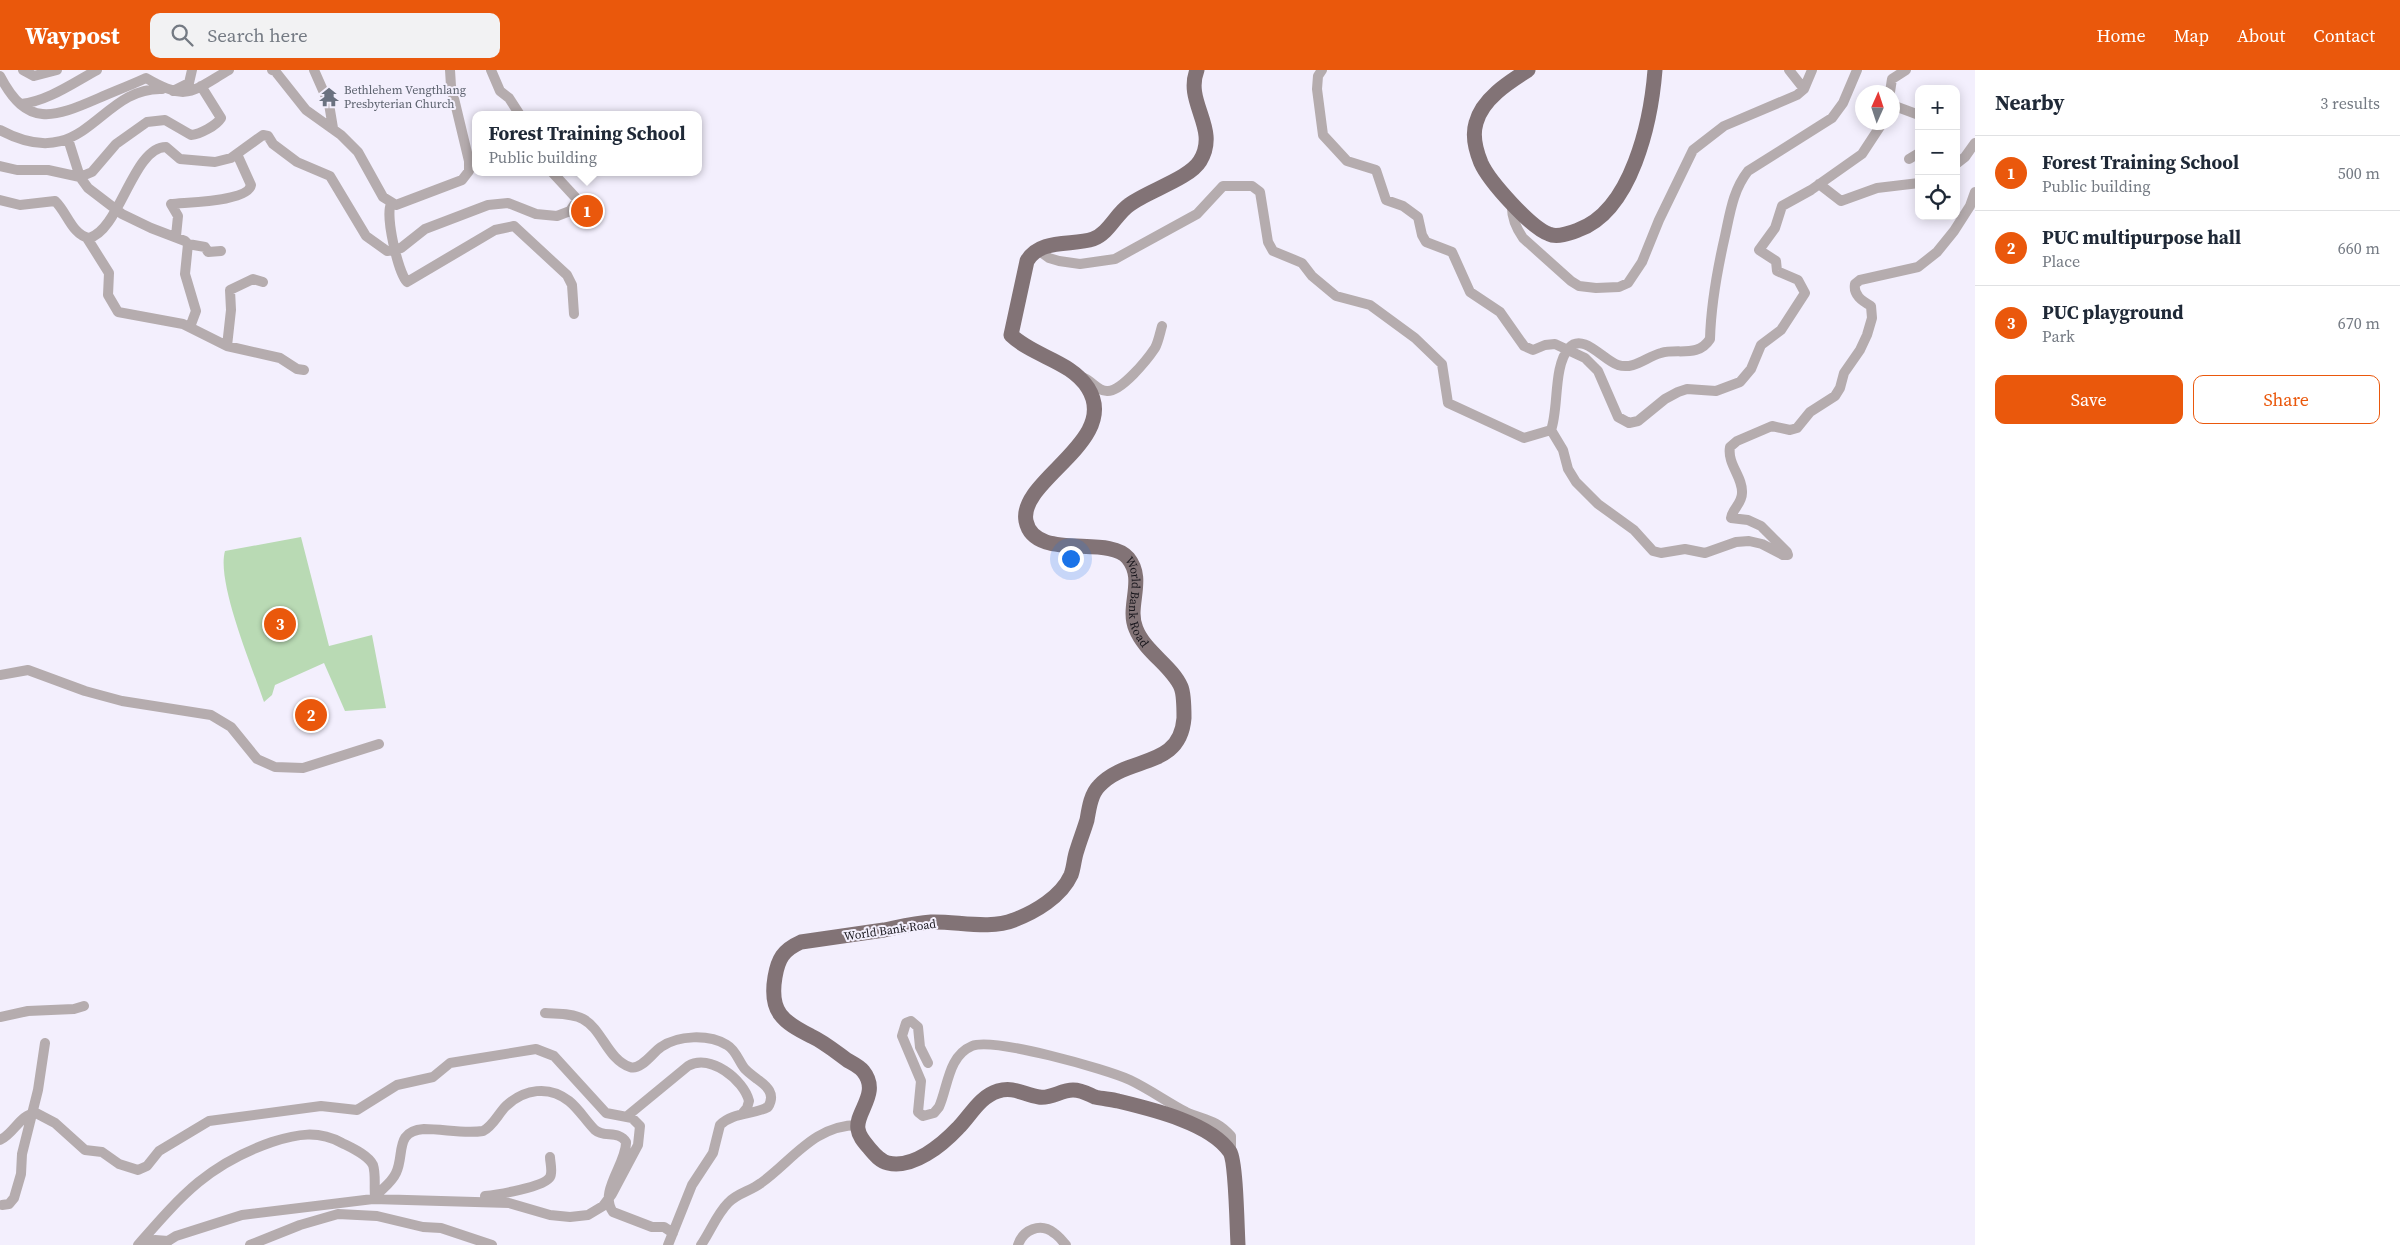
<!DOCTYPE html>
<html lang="en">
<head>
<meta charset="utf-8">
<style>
	body { margin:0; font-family:"Source Serif 4",serif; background:#f2f2f3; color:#1f2937 }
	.controls { position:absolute; right:15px; top:15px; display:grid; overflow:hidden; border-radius:10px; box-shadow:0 2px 12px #0003 }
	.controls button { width:45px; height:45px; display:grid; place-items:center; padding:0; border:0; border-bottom:1px solid #e0e1e3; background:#fff; color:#1f2937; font:25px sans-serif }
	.compass { position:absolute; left:1855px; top:15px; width:45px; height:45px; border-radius:50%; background:#fff; box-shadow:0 2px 12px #0003; rotate:3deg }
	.you { position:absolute; left:1070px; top:488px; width:18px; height:18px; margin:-12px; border:4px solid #fff; border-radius:50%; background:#1a73e8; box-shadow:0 0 0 8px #1a73e833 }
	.badge { display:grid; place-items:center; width:32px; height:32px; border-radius:50%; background:#ea580c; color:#fff; font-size:16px; font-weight:700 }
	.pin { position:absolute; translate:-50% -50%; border:2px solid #fff; box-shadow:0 1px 5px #0006 }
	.popup { position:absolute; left:472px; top:41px; width:230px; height:65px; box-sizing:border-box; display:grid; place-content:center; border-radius:10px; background:#fff; filter:drop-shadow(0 1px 4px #0005); font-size:16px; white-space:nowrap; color:#747a83 }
	.popup b { font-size:19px; color:#1f2937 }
	.popup::after { content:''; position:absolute; left:50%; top:100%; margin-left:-10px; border:10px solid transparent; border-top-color:#fff }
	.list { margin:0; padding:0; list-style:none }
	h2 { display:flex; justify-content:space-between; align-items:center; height:65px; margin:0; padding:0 20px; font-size:21px }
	h2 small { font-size:16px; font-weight:400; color:#747a83 }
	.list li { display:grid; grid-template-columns:32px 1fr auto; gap:15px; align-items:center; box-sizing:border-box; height:75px; padding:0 20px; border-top:1px solid #e0e1e3 }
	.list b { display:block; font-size:19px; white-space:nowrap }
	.list p { margin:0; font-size:16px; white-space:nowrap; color:#747a83 }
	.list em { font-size:16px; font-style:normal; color:#747a83 }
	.actions { display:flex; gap:10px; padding:15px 20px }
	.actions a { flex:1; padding:11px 0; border:1px solid #ea580c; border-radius:10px; text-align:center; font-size:18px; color:#ea580c }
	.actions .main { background:#ea580c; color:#fff }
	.icon { flex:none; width:28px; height:28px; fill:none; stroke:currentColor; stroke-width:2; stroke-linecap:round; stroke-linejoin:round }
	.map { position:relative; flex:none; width:1975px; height:1175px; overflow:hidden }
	header { display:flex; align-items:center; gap:30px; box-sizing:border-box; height:70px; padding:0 25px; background:#ea580c; color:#fff }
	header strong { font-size:24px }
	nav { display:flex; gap:28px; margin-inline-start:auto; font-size:18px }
	.search { width:350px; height:45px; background:#f2f2f3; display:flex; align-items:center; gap:12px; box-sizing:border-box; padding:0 18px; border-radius:10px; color:#747a83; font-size:19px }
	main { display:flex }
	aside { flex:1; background:#fff }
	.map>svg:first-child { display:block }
	.green { fill:#b9dab4 }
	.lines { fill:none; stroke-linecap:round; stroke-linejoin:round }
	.minor { stroke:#b5acae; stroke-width:10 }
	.primary { stroke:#827376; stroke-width:15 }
	.labels { text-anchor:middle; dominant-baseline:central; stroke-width:4; stroke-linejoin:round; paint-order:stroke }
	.worship-label { font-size:12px; fill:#5b616d; stroke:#f3effd; text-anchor:start }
	.street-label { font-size:12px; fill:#18161c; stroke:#f3effd }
</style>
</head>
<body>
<header>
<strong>Waypost</strong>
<div class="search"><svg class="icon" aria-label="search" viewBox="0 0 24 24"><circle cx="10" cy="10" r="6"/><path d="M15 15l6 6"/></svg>Search here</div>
<nav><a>Home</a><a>Map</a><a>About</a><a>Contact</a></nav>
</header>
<main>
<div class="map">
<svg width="1975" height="1175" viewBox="0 0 1975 1175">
	<rect width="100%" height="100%" fill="#f3effd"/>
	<!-- green -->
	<path class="green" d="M 301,467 L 329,576 L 372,565 L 386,638 L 345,641 L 324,593 L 275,615 L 272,625 L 264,632 C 253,599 216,512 225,481 Z"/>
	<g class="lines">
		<!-- minor -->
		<path class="minor" d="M 23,0 L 34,6 L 57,0
			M 272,0 L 275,1 L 306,40 L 341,65 L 358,82 L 383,127 L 396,135 L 462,110 L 469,101 L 469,91 L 451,16 L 450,0
			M 314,0 L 329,34 L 333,58
			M 491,0 L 500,21 L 509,28 L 520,45
			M 1322,0 L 1318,6 L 1317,19 L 1323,65 L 1347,91 L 1376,100 L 1386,130 L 1403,136 L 1418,147 L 1422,165 L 1426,172 L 1452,182 L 1470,222 L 1500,242 L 1524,276 L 1533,280 L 1545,275 L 1555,274 L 1585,288 L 1598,301 L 1618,347 L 1629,353 L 1638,351 L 1665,329 L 1678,322 L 1687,319 L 1716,321 L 1740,312 L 1751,299 L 1761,275 L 1781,260 L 1805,223 L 1798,210 L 1777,201 L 1776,191 L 1759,180 L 1775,158 L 1782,136 L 1811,120 L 1862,84 L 1883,52
			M 1789,0 L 1804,19
			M 0,6 C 27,58 53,48 99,28 C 115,21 131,15 146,8 C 187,32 191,22 229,0
			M 173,21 L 189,13 L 192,0
			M 1890,22 L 1892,9 L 1906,0
			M 21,34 C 48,31 73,13 97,0
			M 1892,35 L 1919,45
			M 0,60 C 86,106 98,17 162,19
			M 68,69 L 80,107 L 88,118 L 122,144 L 151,158 L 185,171 L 188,174 L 185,204 L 196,241 L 190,257
			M 1909,89 L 1919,83
			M 1956,94 L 1965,87 L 1975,73
			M 0,96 L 17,100 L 48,100 L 80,107 L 92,102 L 116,74 L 147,52 L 165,50 L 191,65 C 200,64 216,56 221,48 L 201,16
			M 1819,114 L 1841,131 L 1877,118 L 1919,113
			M 0,130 L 20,135 L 55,131 C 67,142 72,165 89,168 C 120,160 133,77 166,77 L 180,89 L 215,92 L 231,88 L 263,65 L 268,66 L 273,74 L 297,92 L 330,106 L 366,166 L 387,181 L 401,178 L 425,159 L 488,135 L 508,133 L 536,144 L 557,146 L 570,141 L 576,132 L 576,128 L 552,102
			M 391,134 C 385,146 398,202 407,212 L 495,160 L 514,156 L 567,205 L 572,215 L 574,244
			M 1512,134 C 1511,147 1516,158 1523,168 L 1571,211 L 1579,216 L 1596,218 L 1619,217 L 1628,213 L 1642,192 L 1659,150 L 1693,80 L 1724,56 L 1797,25 L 1804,19 L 1812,0
			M 176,166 L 178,146 L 171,134 C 186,132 248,132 251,115 L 237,84
			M 87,168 L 109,203 L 108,225 L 118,242 L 183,254 L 227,276 L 280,288 L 297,299 L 304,300
			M 188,174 L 205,177 L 208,182 L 221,181
			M 1038,180 L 1049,188 L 1059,191 L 1080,194 L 1115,189 L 1197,144 L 1223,116 L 1252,116 L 1260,122 L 1268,172 L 1273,181 L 1302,193 L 1312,206 L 1336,226 L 1370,235 L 1415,268 L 1442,294 L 1448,333 L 1524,368 L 1551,360 C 1559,338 1553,296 1569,278 C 1583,262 1604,291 1618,295 C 1634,300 1646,287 1661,283 C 1678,278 1698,288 1710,269 C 1711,233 1717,201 1725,166 C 1730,143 1733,120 1748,101 L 1832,48 L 1843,33 L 1857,0
			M 227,276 L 231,240 L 230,220 L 253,209 L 263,212
			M 1084,308 C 1092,311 1098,321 1107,321 C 1121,322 1147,290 1155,278 C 1158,273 1160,263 1162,256
			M 1551,360 L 1563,380 L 1568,399 L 1576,412 L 1598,434 L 1634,460 L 1653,481 L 1661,483 L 1685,479 L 1705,483 L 1736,472 L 1749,471 L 1762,474 L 1783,485 L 1788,485 L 1787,482 L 1761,456 L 1748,450 L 1731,448 C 1732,439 1742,434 1742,423 C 1743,407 1727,394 1730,377 L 1737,371 L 1772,356 L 1790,360 L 1797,358 L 1810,342 L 1835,326 L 1840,318 L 1844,303 L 1860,280 L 1867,265 L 1872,248 L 1871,236 C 1862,231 1853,225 1855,214 L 1860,210 L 1918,197 L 1937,182 L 1954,161 L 1970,136 L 1975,122
			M 0,605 L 28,600 L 85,621 L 122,631 L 211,645 L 231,657 L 257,689 L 275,697 L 303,698 L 379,674
			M 545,943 C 557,944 572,943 583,949 C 602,959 608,990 630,997 C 641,1001 653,982 661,977 C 678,965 709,964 727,975 C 736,980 739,992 745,999 C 749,1003 753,1006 757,1009 C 767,1016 776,1024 768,1037 C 753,1045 733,1042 720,1055 L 713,1083 L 692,1115 L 668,1175
			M 0,947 L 28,941 L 74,939 L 84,936
			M 928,993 L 920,977 L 918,957 L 911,951 L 906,953 L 902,966 L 921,1011 L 918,1042 L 923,1046 L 934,1043 L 939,1037 C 948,1017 948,986 972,976 C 993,967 1106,999 1130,1010 C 1149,1019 1167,1032 1186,1042 C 1204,1050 1216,1049 1231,1066 L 1231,1084
			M 626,1047 L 688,996 C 710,983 744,1010 749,1031 L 747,1038 L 742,1044
			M 0,1070 C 14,1064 20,1044 36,1043 L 55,1053 L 85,1080 L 102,1082 L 119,1094 L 138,1100 L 147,1096 L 159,1081 L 209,1051 L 321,1036 L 357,1040 L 397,1015 L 433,1007 L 450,993 L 536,979 L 554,986 L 606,1043 L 632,1048 L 640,1056 L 638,1075 L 612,1124 L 603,1136 L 588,1145 L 570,1147 L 550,1145 L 509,1133 L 373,1129 L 242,1145 L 176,1166 L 168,1171 L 166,1175
			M 485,1126 C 496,1125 545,1117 550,1107 C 553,1102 550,1092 550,1087
			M 373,1129 C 380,1120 391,1114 396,1103 C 405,1085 394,1061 424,1059 C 444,1059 464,1064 483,1061 C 493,1056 498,1044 506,1036 C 524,1019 549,1015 569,1031 C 579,1039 586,1051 595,1060 C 604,1068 619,1060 626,1072 C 627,1093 598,1122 613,1142 L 652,1157 L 664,1157 L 673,1163
			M 2,1135 L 9,1134 L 14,1128 L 21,1104 L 22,1084 L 38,1020 L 45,973
			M 138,1175 C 181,1126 208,1094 272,1072 C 297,1064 318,1060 342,1073 C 352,1078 368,1085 373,1095 C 376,1104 374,1117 375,1126
			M 140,1175 L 155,1170 L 168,1171
			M 250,1175 L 300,1155 L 338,1144 L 377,1146 L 423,1157 L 441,1158 L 492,1175
			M 701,1175 C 710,1162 717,1144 728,1133 C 737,1123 751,1121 761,1113 C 792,1091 814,1055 858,1055
			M 1018,1175 C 1023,1160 1040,1152 1054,1163 C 1059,1166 1062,1171 1066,1175"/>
		<!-- primary -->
		<g class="primary">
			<path id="s1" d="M 1197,0 C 1184,33 1220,58 1200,91 C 1189,109 1147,121 1129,135 C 1116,144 1109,163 1093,169 C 1073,176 1040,168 1027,191 L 1011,265 C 1034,287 1071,291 1088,318 C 1121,371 1018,410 1026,451 C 1034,492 1109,464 1128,488 C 1146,510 1126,536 1136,559 C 1145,582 1172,596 1181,617 C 1184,624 1184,640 1184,648 C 1180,700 1127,685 1099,716 C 1091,724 1089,738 1087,750 C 1084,760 1080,770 1077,780 C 1074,788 1074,797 1071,805 C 1061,827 1035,842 1014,850 C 990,860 956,851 931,852 C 915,853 899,857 884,860 C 856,864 828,868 801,872 C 783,880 778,889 775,907 C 769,942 783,952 811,966 C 824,972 836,982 847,990 C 852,993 859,996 863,1001 C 881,1023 855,1042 858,1059 C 859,1067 865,1073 870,1079 C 875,1085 880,1091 888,1093 C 913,1099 942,1075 958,1058 C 971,1045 979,1027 998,1021 C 1014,1016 1024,1025 1039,1027 C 1051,1029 1061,1020 1073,1020 C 1082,1020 1088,1024 1095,1027 C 1103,1029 1111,1029 1118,1031 C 1151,1039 1211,1053 1230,1082 C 1236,1092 1237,1158 1238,1175"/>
			<path d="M 1528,0 C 1509,12 1482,29 1476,53 C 1472,66 1476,81 1481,93 C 1489,111 1531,158 1549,164 C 1557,168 1570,163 1578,160 C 1632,141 1651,51 1655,0"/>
		</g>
	</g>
	<!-- icons -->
	<defs>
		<symbol id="temple-bare" viewBox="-9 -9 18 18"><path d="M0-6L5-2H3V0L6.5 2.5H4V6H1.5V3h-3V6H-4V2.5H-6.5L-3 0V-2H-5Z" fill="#6b7280" stroke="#f3effd" stroke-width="2.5" paint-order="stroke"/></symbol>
	</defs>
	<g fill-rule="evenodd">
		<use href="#temple-bare" x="315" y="13" width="28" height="28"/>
	</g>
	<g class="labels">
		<!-- worship labels -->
		<g class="worship-label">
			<text x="344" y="20">Bethlehem Vengthlang<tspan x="344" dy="14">Presbyterian Church</tspan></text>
		</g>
		<!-- street labels -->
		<g class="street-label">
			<text stroke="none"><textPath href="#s1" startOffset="790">World Bank Road</textPath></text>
			<text transform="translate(890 860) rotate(-8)">World Bank Road</text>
		</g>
	</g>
</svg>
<div class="controls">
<button>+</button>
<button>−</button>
<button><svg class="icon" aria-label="locate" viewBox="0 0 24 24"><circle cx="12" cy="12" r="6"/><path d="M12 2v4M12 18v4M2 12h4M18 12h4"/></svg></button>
</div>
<svg class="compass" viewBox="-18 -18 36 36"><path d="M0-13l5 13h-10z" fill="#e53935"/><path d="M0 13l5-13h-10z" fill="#747a83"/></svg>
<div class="you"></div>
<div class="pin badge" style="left:587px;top:141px">1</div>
<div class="popup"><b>Forest Training School</b>Public building</div>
<div class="pin badge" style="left:311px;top:645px">2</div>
<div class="pin badge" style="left:280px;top:554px">3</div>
</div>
<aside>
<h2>Nearby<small>3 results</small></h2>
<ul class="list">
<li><span class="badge">1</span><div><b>Forest Training School</b><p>Public building</p></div><em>500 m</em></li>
<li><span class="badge">2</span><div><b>PUC multipurpose hall</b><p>Place</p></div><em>660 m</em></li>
<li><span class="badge">3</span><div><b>PUC playground</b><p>Park</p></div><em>670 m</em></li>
</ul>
<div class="actions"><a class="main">Save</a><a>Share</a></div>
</aside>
</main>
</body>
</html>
